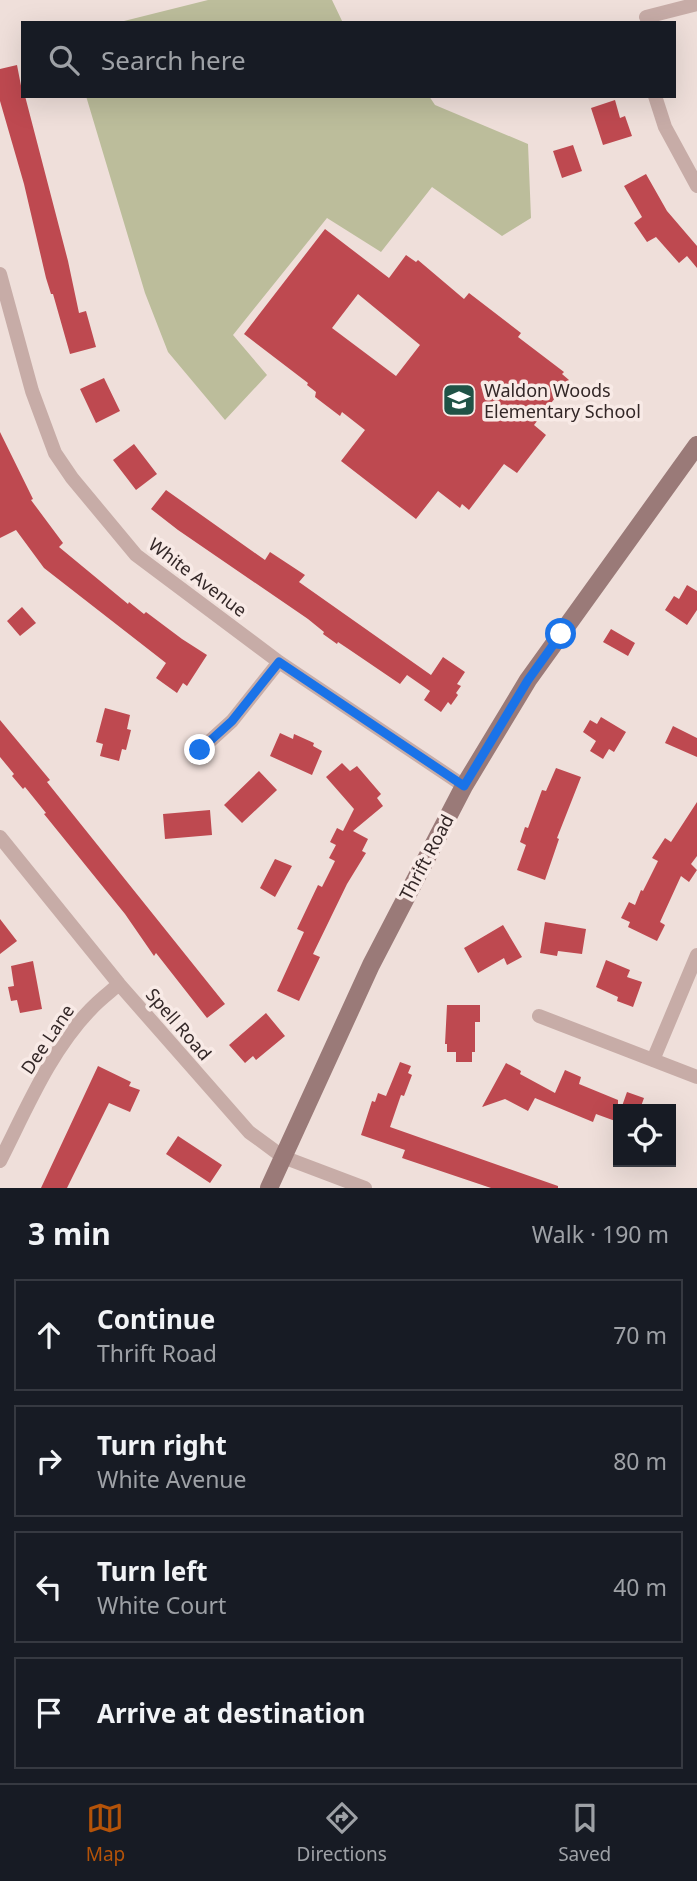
<!DOCTYPE html>
<html lang="en">
<head>
<meta charset="utf-8">
<style>
	body { margin:0; font-family:"Noto Sans",sans-serif; background:#20242c; color:#f1f3f6 }
	.controls { position:absolute; right:21px; bottom:21px; display:grid; overflow:hidden; border-radius:0px; box-shadow:0 7px 28px #0002 }
	.controls button { width:63px; height:63px; display:grid; place-items:center; padding:0; border:0; border-bottom:2px solid #363941; background:#171b24; color:#f1f3f6; font:35px sans-serif }
	.stop { position:absolute; width:21px; height:21px; margin:-16px; border:5px solid #1a73e8; border-radius:50%; background:#fff }
	.stop.end { background:#1a73e8; border-color:#fff; box-shadow:0 2px 7px #0008 }
	.list { margin:0; padding:0; list-style:none }
	h2 { display:flex; justify-content:space-between; align-items:center; height:91px; margin:0; padding:0 28px; font-size:30px }
	h2 small { font-size:23px; font-weight:400; color:#9ea1a6 }
	.list li { display:grid; grid-template-columns:46px 1fr auto; gap:21px; align-items:center; box-sizing:border-box; height:112px; margin:0 14px 14px; padding:0 14px; border:2px solid #363941; border-radius:0px }
	.list b { display:block; font-size:26px; white-space:nowrap }
	.list p { margin:0; font-size:23px; white-space:nowrap; color:#9ea1a6 }
	.list em { font-size:23px; font-style:normal; color:#9ea1a6 }
	.icon { flex:none; width:38px; height:38px; fill:none; stroke:currentColor; stroke-width:2; stroke-linecap:round; stroke-linejoin:round }
	.map { position:relative; flex:none; width:697px; height:1188px; overflow:hidden }
	.search { position:absolute; background:#171b24; box-shadow:0 7px 28px #0002; left:21px; right:21px; top:21px; height:77px; display:flex; align-items:center; gap:18px; box-sizing:border-box; padding:0 24px; border-radius:0px; color:#9ea1a6; font-size:26px }
	.sheet { height:595px; background:#171b24 }
	nav { display:flex; justify-content:space-around; align-items:center; box-sizing:border-box; height:98px; border-top:2px solid #363941; background:#171b24; font-size:19px; color:#9ea1a6 }
	nav a { display:grid; justify-items:center; gap:4px }
	nav .on { color:#b45309 }
	.map>svg:first-child { display:block }
	.green { fill:#bcbd9b }
	.building { fill:#be4950; fill-rule:evenodd }
	.lines { fill:none; stroke-linecap:round; stroke-linejoin:round }
	.street { stroke:#c7aca7; stroke-width:14 }
	.secondary { stroke:#9a7a78; stroke-width:18 }
	.route { stroke:#1a73e8; stroke-width:9 }
	.labels { text-anchor:middle; dominant-baseline:central; stroke-width:7; stroke-linejoin:round; paint-order:stroke }
	.poi-label { font-size:18px; fill:#332727; stroke:#f8eae6; text-anchor:start }
	.street-label { font-size:18px; fill:#332727; stroke:#f8eae6 }
</style>
</head>
<body>
<div class="map">
<svg width="697" height="1188" viewBox="0 0 697 1188">
	<rect width="100%" height="100%" fill="#efdfda"/>
	<!-- green -->
	<path class="green" d="M 208,0 L 332,0 L 343,23 L 116,23 Z
		M 86,96 L 429,96 L 435,105 L 528,144 L 531,218 L 502,236 L 432,187 L 381,252 L 327,218 L 233,335 L 267,375 L 225,420 L 168,352 L 145,293 Z"/>
	<!-- building -->
	<path class="building" d="M 17,65 L 23,96 L 25,96 L 68,261 L 79,313 L 86,311 L 96,347 L 70,354 L 53,294 L 51,294 L 46,278 L 24,184 L 0,101 L 0,69 Z
		M 615,100 L 620,118 L 625,116 L 632,136 L 603,145 L 591,108 Z
		M 573,145 L 582,171 L 562,178 L 553,151 Z
		M 646,174 L 667,211 L 697,246 L 697,268 L 687,256 L 679,263 L 656,237 L 647,242 L 634,223 L 642,217 L 624,186 Z
		M 325,229 L 389,278 L 406,255 L 416,262 L 418,260 L 464,299 L 469,293 L 521,333 L 518,337 L 564,372 L 562,374 L 569,380 L 534,425 L 546,435 L 517,473 L 504,464 L 469,510 L 462,504 L 460,508 L 438,491 L 416,519 L 341,461 L 365,430 L 342,412 L 340,416 L 315,397 L 316,392 L 307,385 L 308,383 L 244,334 ZM 358,294 L 420,345 L 396,376 L 332,328 Z
		M 104,378 L 120,411 L 96,423 L 80,389 Z
		M 0,432 L 33,499 L 31,500 L 63,543 L 59,547 L 128,604 L 129,602 L 144,614 L 146,612 L 182,639 L 207,655 L 187,686 L 183,683 L 177,693 L 156,678 L 166,663 L 44,568 L 16,530 L 0,538 Z
		M 134,444 L 157,474 L 136,490 L 113,460 Z
		M 166,490 L 265,560 L 270,552 L 305,575 L 299,582 L 431,675 L 443,657 L 465,672 L 457,684 L 461,686 L 456,693 L 458,695 L 451,705 L 448,702 L 441,712 L 424,700 L 430,691 L 407,675 L 400,684 L 347,648 L 338,642 L 337,644 L 323,634 L 324,632 L 308,619 L 178,530 L 151,509 Z
		M 687,585 L 697,591 L 697,610 L 687,625 L 665,610 L 674,596 L 679,599 Z
		M 22,607 L 36,623 L 20,636 L 7,621 Z
		M 611,629 L 635,643 L 628,656 L 603,642 Z
		M 105,708 L 130,715 L 127,729 L 131,730 L 126,750 L 122,749 L 119,761 L 100,756 L 103,744 L 96,742 Z
		M 601,717 L 626,732 L 614,752 L 609,749 L 603,759 L 590,751 L 596,741 L 583,732 L 590,720 L 597,724 Z
		M 0,720 L 50,780 L 47,782 L 225,1004 L 207,1018 L 156,953 L 154,956 L 125,914 L 44,814 L 46,813 L 25,787 L 23,789 L 12,776 L 14,774 L 0,757 Z
		M 673,726 L 697,738 L 697,757 L 665,743 Z
		M 280,733 L 293,739 L 294,734 L 314,743 L 313,746 L 322,751 L 312,775 L 270,756 Z
		M 342,763 L 350,771 L 357,766 L 381,794 L 377,798 L 383,806 L 353,831 L 368,839 L 362,851 L 366,853 L 347,884 L 313,954 L 320,957 L 299,1001 L 277,991 L 304,932 L 297,929 L 318,885 L 322,887 L 335,861 L 329,858 L 336,845 L 330,842 L 337,828 L 343,831 L 354,809 L 326,777 Z
		M 556,768 L 581,777 L 557,838 L 559,839 L 545,880 L 517,870 L 526,845 L 520,842 L 525,827 L 528,828 L 542,790 L 546,791 Z
		M 259,771 L 277,790 L 242,823 L 224,805 Z
		M 697,802 L 697,856 L 691,864 L 697,870 L 689,882 L 681,876 L 660,922 L 665,925 L 657,941 L 628,927 L 630,922 L 621,918 L 629,902 L 635,905 L 641,890 L 643,891 L 658,861 L 652,858 L 665,838 L 671,842 Z
		M 210,810 L 212,835 L 165,839 L 163,814 Z
		M 275,859 L 292,866 L 275,897 L 260,888 Z
		M 0,919 L 17,941 L 0,954 Z
		M 545,922 L 586,929 L 582,954 L 558,951 L 557,956 L 540,953 Z
		M 503,925 L 522,957 L 507,965 L 504,958 L 478,973 L 464,948 Z
		M 606,960 L 630,970 L 627,977 L 642,982 L 633,1007 L 617,1001 L 618,997 L 596,987 Z
		M 33,961 L 42,1009 L 20,1013 L 17,1000 L 11,1001 L 8,987 L 14,986 L 11,966 Z
		M 447,1005 L 480,1005 L 480,1022 L 475,1022 L 475,1052 L 472,1052 L 472,1062 L 456,1062 L 456,1052 L 447,1052 L 447,1044 L 445,1044 Z
		M 266,1013 L 285,1036 L 256,1060 L 253,1056 L 245,1063 L 229,1045 Z
		M 400,1062 L 411,1066 L 408,1073 L 412,1075 L 404,1096 L 401,1095 L 390,1127 L 558,1186 L 558,1188 L 491,1188 L 402,1158 L 405,1150 L 361,1135 L 372,1101 L 375,1102 L 378,1093 L 386,1096 Z
		M 506,1063 L 521,1071 L 520,1074 L 555,1093 L 565,1070 L 581,1077 L 579,1084 L 618,1100 L 618,1122 L 596,1114 L 593,1122 L 535,1098 L 528,1111 L 505,1099 L 482,1107 Z
		M 98,1066 L 131,1082 L 129,1086 L 140,1090 L 130,1112 L 109,1103 L 67,1188 L 41,1188 Z
		M 627,1092 L 644,1098 L 640,1109 L 621,1109 Z
		M 178,1136 L 222,1165 L 210,1183 L 166,1154 Z"/>
	<g class="lines">
		<!-- street -->
		<path class="street" d="M 646,17 L 697,4
			M 655,96 L 665,127 L 697,186
			M 0,274 L 32,391 L 55,453 L 72,478 L 136,555 L 279,662 L 464,786
			M 200,750 L 232,721 L 279,662
			M 0,837 L 119,984 L 249,1132 L 283,1157 L 365,1188
			M 539,1016 L 697,1077
			M 653,1060 L 697,955
			M 0,1161 C 26,1110 50,1051 91,1009 C 99,1000 110,992 119,984"/>
		<!-- secondary -->
		<path class="secondary" d="M 269,1188 L 371,965 L 464,786 L 528,680 L 697,445"/>
	</g>
	<g class="lines">
		<!-- route -->
		<path class="route" d="M 200,750 L 232,721 L 279,662 L 464,786 L 528,680 L 561,634"/>
	</g>
	<!-- icons -->
	<defs>
		<symbol id="school-square" viewBox="-11 -11 22 22"><rect x="-9" y="-9" width="18" height="18" rx="4" fill="#1f5246" stroke="#f8eae6"/><path d="M0-5L7-2L0 1L-7-2ZM-4 1L0 2.5L4 1V4Q0 6-4 4Z" fill="#fff"/></symbol>
	</defs>
	<g fill-rule="evenodd">
		<use href="#school-square" x="440" y="381" width="38" height="38"/>
	</g>
	<g class="labels">
		<!-- poi labels -->
		<g class="poi-label">
			<text x="484" y="390">Waldon Woods<tspan x="484" dy="21">Elementary School</tspan></text>
		</g>
		<!-- street labels -->
		<g class="street-label">
			<text transform="translate(198 577) rotate(37)">White Avenue</text>
			<text transform="translate(426 857) rotate(-62)">Thrift Road</text>
			<text transform="translate(179 1024) rotate(49)">Spell Road</text>
			<text transform="translate(47 1039) rotate(-56)">Dee Lane</text>
		</g>
	</g>
</svg>
<div class="controls">
<button><svg class="icon" aria-label="locate" viewBox="0 0 24 24"><circle cx="12" cy="12" r="6"/><path d="M12 2v4M12 18v4M2 12h4M18 12h4"/></svg></button>
</div>
<div class="stop" style="left:561px;top:634px"></div>
<div class="stop end" style="left:200px;top:750px"></div>
<div class="search"><svg class="icon" aria-label="search" viewBox="0 0 24 24"><circle cx="10" cy="10" r="6"/><path d="M15 15l6 6"/></svg>Search here</div>
</div>
<section class="sheet">
<h2>3 min<small>Walk · 190 m</small></h2>
<ul class="list">
<li><svg class="icon" aria-label="ahead" viewBox="0 0 24 24"><path d="M12 20V5M6 11l6-6 6 6"/></svg><div><b>Continue</b><p>Thrift Road</p></div><em>70 m</em></li>
<li><svg class="icon" aria-label="right" viewBox="0 0 24 24"><path d="M7 20v-9h11M14 6l5 5-5 5"/></svg><div><b>Turn right</b><p>White Avenue</p></div><em>80 m</em></li>
<li><svg class="icon" aria-label="left" viewBox="0 0 24 24"><path d="M17 20v-9H6M10 6l-5 5 5 5"/></svg><div><b>Turn left</b><p>White Court</p></div><em>40 m</em></li>
<li><svg class="icon" aria-label="arrive" viewBox="0 0 24 24"><path d="M6 21V4h12l-3 4 3 4H6"/></svg><div><b>Arrive at destination</b></div></li>
</ul>
</section>
<nav>
<a class="on"><svg class="icon" aria-label="map" viewBox="0 0 24 24"><path d="M3 6l6-2 6 2 6-2v14l-6 2-6-2-6 2zM9 4v14M15 6v14"/></svg>Map</a>
<a><svg class="icon" aria-label="directions" viewBox="0 0 24 24"><path d="M12 3l9 9-9 9-9-9zM9 14v-3h6M13 9l2 2-2 2"/></svg>Directions</a>
<a><svg class="icon" aria-label="saved" viewBox="0 0 24 24"><path d="M7 4h10v16l-5-4-5 4z"/></svg>Saved</a>
</nav>
</body>
</html>
